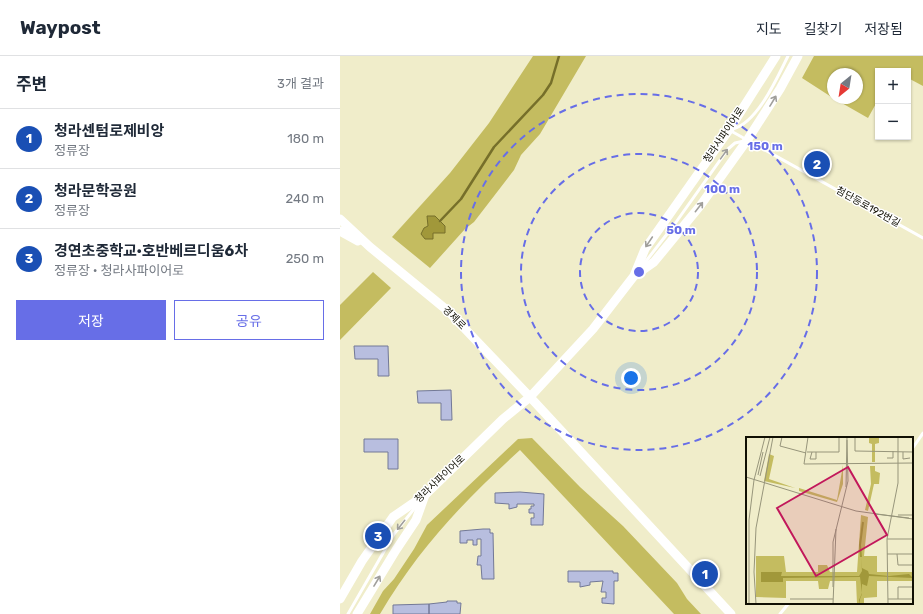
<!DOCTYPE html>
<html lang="ko">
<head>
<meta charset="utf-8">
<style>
	body { margin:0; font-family:Rubik,"Noto Sans KR",sans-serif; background:#f6f6f7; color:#1f2937 }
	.controls { position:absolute; right:12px; top:12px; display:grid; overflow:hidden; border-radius:0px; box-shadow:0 1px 3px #0004 }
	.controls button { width:36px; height:36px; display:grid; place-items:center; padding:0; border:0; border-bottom:1px solid #e0e1e3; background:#fff; color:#1f2937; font:20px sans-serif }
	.compass { position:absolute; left:487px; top:12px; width:36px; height:36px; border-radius:50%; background:#fff; box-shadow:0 1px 3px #0004; rotate:210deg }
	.you { position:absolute; left:291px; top:322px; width:14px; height:14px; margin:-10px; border:3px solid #fff; border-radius:50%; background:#1a73e8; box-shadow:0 0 0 6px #1a73e833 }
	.badge { display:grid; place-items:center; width:26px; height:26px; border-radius:50%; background:#676ee7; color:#fff; font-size:13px; font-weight:700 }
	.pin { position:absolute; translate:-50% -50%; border:2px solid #fff; box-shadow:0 1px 4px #0006 }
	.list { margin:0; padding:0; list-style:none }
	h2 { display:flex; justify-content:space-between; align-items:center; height:52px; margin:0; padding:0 16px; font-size:17px }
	h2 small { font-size:13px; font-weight:400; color:#747a83 }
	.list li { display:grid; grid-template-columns:26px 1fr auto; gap:12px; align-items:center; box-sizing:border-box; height:60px; padding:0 16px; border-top:1px solid #e0e1e3 }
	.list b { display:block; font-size:15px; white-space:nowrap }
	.list p { margin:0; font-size:13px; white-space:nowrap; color:#747a83 }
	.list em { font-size:13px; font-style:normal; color:#747a83 }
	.actions { display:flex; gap:8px; padding:12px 16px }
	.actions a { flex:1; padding:9px 0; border:1px solid #676ee7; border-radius:0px; text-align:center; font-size:14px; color:#676ee7 }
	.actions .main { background:#676ee7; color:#fff }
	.map { position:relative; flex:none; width:583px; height:558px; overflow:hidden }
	header { display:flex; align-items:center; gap:24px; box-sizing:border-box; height:56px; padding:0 20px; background:#fff; border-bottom:1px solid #e0e1e3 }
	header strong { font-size:19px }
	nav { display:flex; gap:22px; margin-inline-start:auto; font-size:14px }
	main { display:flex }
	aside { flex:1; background:#fff }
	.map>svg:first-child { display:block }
	.green { fill:#c4bc60 }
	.water { fill:#a1983a; stroke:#766f2a }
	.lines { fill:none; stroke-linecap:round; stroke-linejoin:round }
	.stream { stroke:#766f2a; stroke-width:2.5 }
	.building { fill:#b8bedf; stroke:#737997 }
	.service { stroke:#fff; stroke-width:3 }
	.secondary { stroke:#fff; stroke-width:9 }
	.oneway { stroke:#a09f9b }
	.ring { fill:none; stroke:#676ee7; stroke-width:2; stroke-dasharray:7 5 }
	.labels { text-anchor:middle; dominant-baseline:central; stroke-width:3; stroke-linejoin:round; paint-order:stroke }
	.street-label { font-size:10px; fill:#111004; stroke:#fff }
	.inset-river { fill:none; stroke:#a1983a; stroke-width:2 }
	.inset-road { fill:none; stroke:#97957b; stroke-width:1 }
	.view { fill:#c2185b; fill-opacity:0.15; stroke:#c2185b; stroke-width:2 }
	.inset-edge { fill:none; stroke:#111004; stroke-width:2 }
	.centre { fill:#676ee7; stroke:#fff; stroke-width:2 }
	.ring-label { font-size:12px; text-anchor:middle; font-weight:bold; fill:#676ee7; stroke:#fff; stroke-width:3; stroke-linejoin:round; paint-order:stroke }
</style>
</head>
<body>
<header>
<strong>Waypost</strong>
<nav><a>지도</a><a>길찾기</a><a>저장됨</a></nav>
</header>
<main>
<aside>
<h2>주변<small>3개 결과</small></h2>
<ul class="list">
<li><span class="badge" style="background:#1a4fb4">1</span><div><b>청라센텀로제비앙</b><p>정류장</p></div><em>180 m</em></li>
<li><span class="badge" style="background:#1a4fb4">2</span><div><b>청라문학공원</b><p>정류장</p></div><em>240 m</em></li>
<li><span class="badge" style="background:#1a4fb4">3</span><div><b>경연초중학교·호반베르디움6차</b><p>정류장 · 청라사파이어로</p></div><em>250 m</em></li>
</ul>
<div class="actions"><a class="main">저장</a><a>공유</a></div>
</aside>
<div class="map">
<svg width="583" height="558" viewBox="0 0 583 558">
	<rect width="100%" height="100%" fill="#f0edca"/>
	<!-- green -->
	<path class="green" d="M 193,0 L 246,0 L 200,78 L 181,99 L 174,114 L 134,166 L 125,173 L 90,212 L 52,181 L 110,117 L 149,67 Z
		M 474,0 L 583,0 L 583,30 L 568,22 L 568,15 L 538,15 L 538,44 L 528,62 L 493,42 L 517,42 L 517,18 L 493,18 L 493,42 L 462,22 Z
		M 33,216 L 51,232 L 0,284 L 0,249 Z
		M 192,382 L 240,431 L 283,470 L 337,527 L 347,543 L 361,558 L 334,558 L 180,394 C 124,445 79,492 40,558 L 30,558 L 43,535 L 54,523 L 74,493 L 87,469 L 178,383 Z"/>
	<!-- water -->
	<path class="water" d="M 87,160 L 95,160 L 105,170 L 105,177 L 93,177 L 93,183 L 85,183 L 81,178 L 84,172 L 88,170 Z"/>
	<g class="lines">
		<!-- stream -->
		<path class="stream" d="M 100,165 L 121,143 L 154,91 L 203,39 L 211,27 L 219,0"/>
	</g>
	<!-- building -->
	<path class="building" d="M 14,290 L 48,290 L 49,320 L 38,320 L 38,303 L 15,303 Z
		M 111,334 L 112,364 L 101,364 L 101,347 L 78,347 L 77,335 Z
		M 24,383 L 58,383 L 58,413 L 48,413 L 48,396 L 24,396 Z
		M 180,436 L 204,438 L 203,469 L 191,469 L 191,462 L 194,462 L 194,457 L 189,457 L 189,453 L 191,453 L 191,450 L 194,450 L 194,448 L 177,448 L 177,451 L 169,453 L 169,448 L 155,447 L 155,437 Z
		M 143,473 L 150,473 L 150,477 L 153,477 L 154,523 L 142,523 L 141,509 L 137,509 L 138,500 L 141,500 L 141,483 L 137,483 L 137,489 L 133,489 L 133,484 L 127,484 L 127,487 L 120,487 L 120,475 Z
		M 228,515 L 273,515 L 273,517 L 278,517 L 278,525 L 274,525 L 274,548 L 262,547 L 262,542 L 266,542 L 266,536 L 261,536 L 263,525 L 250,526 L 250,529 L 240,531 L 240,526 L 228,526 Z
		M 107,545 L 117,545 L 117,547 L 121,547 L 120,558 L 89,558 L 89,548 L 107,546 Z
		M 89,548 L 89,558 L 53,558 L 53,549 Z"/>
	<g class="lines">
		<!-- service -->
		<path class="service" d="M 393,73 C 418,66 437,22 448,0
			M 391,75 L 583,182
			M 303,209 L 334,169 L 388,93 L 395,87 L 404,85
			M 572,393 L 583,377
			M 8,558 L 54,478 L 78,448
			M 440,558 L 449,547"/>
		<!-- secondary -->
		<path class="secondary" d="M 0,163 L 30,191 L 108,255 L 190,341 L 391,558
			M 0,175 L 18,185
			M 294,220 L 305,193 L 389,74 L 436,0
			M 0,543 L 22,505 L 53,461 L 85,439 L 163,363 L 190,341 L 253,273 L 294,220 L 314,206 L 360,150 L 408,83 L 440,33 L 458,0
			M 17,558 L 56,494 L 76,464 L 85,439"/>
	</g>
	<!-- one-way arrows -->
	<defs><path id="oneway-shaft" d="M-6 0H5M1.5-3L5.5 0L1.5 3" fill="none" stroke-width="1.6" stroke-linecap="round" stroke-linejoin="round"/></defs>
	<g class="oneway">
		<use href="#oneway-shaft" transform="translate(433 45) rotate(-59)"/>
		<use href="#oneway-shaft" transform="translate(384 98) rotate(-54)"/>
		<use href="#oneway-shaft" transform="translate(359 151) rotate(-52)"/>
		<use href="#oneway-shaft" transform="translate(309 186) rotate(124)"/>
		<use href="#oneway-shaft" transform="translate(61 469) rotate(129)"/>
		<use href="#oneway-shaft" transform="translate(37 525) rotate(-59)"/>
	</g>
	<!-- distance rings -->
	<g class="ring">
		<circle cx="299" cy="216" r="59"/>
		<circle cx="299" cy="216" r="118"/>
		<circle cx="299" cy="216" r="178"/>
	</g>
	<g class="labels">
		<!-- street labels -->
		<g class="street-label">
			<text transform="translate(384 79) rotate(-56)">청라사파이어로</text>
			<text transform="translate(528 151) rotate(29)">첨단동로192번길</text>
			<text transform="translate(114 262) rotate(45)">경제로</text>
			<text transform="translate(100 423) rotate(-43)">청라사파이어로</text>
		</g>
	</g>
	<!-- overview -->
	<g transform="translate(406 381)">
		<rect width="167" height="167" fill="#f0edca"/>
		<path d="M 123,0 L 133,0 L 133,6 L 129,7 L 129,25 L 126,25 L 126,7 L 123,6 ZM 23,17 L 28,19 L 23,42 L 49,51 L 18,44 ZM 97,28 L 97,47 L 91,65 L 53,54 L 53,51 L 91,63 ZM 124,29 L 129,29 L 129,34 L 134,36 L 133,47 L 128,47 L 122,74 L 119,73 L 125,47 ZM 115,78 L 122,80 L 118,119 L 131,119 L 131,135 L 167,135 L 167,144 L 131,144 L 131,160 L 118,161 L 118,167 L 111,167 L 110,144 L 84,144 L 82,152 L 73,152 L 72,144 L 40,144 L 40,161 L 10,160 L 10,119 L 38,119 L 40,135 L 72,135 L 72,128 L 81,128 L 84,135 L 111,135 Z" fill="#c4bc60"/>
		<path d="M 115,120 L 116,131 L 122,134 L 123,137 L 143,139 L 163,137 L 167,141 L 123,139 L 121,149 L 116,147 L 116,157 L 114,162 L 114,167 L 113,163 L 116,156 L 114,140 L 37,141 L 37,145 L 15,145 L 15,135 L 36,135 L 35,139 L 113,139 L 116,134 Z" fill="#a1983a"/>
		<path class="inset-river" d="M 115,120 L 114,108 L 117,85"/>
		<path class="inset-road" d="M 36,0 L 34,9 L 60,16M 62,0 L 58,27 L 167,26M 109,0 L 109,14 L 167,15M 61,15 L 93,15 L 93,0M 66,15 L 64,22 L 70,22 L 70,15M 157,15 L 157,22 L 164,21M 141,21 L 147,21 L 147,14M 12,38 L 17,15M 14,39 L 24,0M 0,40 L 110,74 L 167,82M 100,50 L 101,0M 129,77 L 163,81M 152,78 L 167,78M 141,102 L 167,102M 141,117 L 167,117M 151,117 L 152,128 L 167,128M 87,150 L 87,105 L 102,44 L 101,3M 44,162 L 87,162M 142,162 L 167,162M 152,162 L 152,150 L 167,150M 3,167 L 3,83 L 8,43 L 19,0M 10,167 L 8,135 L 10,91 L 27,0M 87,167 L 90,92M 142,167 L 141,102 L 152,46 L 152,0"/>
		<path class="view" d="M 102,30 L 141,98 L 70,139 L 31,71 Z"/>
		<rect width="167" height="167" class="inset-edge"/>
	</g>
	<circle cx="299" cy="216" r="6" class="centre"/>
	<g class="ring-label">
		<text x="425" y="94">150 m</text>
		<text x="382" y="137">100 m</text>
		<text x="341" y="178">50 m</text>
	</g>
</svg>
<div class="controls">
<button>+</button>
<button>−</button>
</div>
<svg class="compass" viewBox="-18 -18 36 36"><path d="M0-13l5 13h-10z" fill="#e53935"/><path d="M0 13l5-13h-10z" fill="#747a83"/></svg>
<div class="you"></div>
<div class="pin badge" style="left:365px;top:518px;background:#1a4fb4">1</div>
<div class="pin badge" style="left:477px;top:108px;background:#1a4fb4">2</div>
<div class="pin badge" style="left:38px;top:480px;background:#1a4fb4">3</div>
</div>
</main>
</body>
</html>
